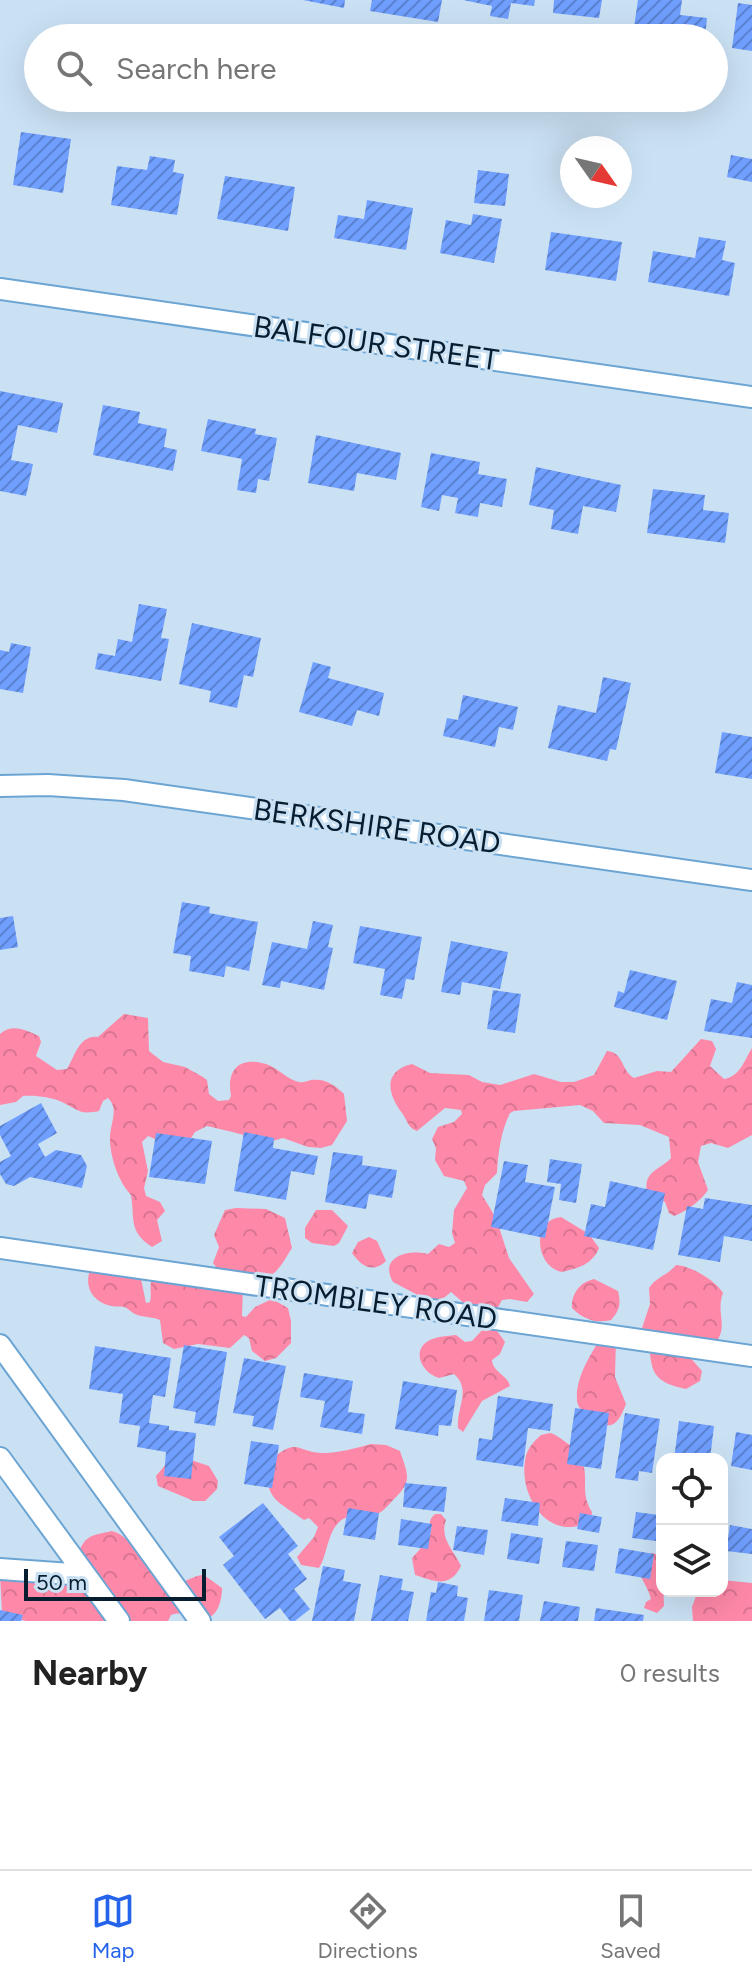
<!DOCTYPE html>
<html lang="en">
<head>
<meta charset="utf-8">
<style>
	body { margin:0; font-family:Figtree,sans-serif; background:#f2f2f2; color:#222 }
	.controls { position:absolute; right:24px; bottom:24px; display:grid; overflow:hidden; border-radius:16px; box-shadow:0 8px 32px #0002 }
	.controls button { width:72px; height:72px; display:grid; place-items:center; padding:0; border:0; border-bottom:2px solid #e0e0e0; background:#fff; color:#222; font:40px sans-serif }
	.compass { position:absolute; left:560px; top:136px; width:72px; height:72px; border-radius:50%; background:#fff; box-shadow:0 8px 32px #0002; rotate:124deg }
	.scale { position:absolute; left:24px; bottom:20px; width:182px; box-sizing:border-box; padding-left:8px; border:4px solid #071e30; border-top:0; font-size:22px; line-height:28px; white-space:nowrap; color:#071e30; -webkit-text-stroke:6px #cae1f4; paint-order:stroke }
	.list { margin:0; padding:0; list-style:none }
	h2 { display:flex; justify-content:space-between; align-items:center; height:104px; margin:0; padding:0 32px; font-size:34px }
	h2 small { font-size:26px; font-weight:400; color:#767676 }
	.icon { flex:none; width:44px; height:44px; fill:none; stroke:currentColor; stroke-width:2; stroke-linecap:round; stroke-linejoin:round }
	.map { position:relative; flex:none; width:752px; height:1621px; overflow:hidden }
	.search { position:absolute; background:#fff; box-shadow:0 8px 32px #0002; left:24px; right:24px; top:24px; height:88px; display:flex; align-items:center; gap:20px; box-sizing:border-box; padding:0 28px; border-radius:44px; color:#767676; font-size:30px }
	.sheet { height:248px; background:#fff }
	nav { display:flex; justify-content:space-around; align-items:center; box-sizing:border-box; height:112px; border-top:2px solid #e0e0e0; background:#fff; font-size:22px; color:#767676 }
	nav a { display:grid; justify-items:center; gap:4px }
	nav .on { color:#2563eb }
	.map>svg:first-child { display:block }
	.forest { fill:url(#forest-crowns) }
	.building { fill:url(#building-hatch) }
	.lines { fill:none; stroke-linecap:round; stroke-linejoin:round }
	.minor-casing { stroke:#6ca5d3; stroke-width:24 }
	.minor { stroke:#fff; stroke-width:20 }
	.labels { text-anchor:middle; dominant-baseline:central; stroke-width:6; stroke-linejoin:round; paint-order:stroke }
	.street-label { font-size:30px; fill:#071e30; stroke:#cae1f4 }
</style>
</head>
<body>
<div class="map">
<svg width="752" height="1621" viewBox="0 0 752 1621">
	<defs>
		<pattern id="forest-crowns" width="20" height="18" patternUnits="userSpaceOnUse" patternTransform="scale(2)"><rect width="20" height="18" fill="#fe88a8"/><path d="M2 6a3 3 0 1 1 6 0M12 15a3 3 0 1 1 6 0" fill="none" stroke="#d87591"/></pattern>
		<pattern id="building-hatch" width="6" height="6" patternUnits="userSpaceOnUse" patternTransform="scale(2)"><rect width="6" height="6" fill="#709fff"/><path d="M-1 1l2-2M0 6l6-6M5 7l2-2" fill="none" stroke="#5a81cf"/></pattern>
	</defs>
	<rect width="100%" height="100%" fill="#cae1f4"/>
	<!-- forest -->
	<path class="forest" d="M 124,1014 L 148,1018 L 149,1051 L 163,1062 L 185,1067 L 203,1077 L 207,1080 L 209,1094 L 218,1101 L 229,1100 L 231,1096 C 226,1069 240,1056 266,1064 C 278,1068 288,1080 299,1082 C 303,1083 307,1081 311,1080 C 325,1078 335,1085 344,1094 L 347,1121 L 332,1145 L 321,1148 L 308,1147 L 283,1138 L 265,1143 C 246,1134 227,1131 207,1126 L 195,1132 L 191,1138 L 162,1142 L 148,1136 L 142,1142 L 148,1171 L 144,1188 L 146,1196 L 160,1202 L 165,1211 L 157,1220 L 162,1241 L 152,1247 C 128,1231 135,1219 131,1195 C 118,1181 109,1155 110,1135 C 111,1122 119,1109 108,1098 L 103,1101 L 99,1111 C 79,1115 79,1110 62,1102 C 51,1097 35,1095 23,1096 L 16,1102 L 0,1105 L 0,1034 C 12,1023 26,1030 39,1036 L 41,1042 L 36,1056 L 57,1070 L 67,1069 C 75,1056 79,1035 98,1037 Z
		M 701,1039 L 712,1041 L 716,1049 L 710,1066 L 724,1079 C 740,1077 745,1059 752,1048 L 752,1135 L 728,1148 L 711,1143 L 701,1146 L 698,1162 L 708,1190 C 701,1201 685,1212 674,1216 L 669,1213 L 665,1202 L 647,1192 C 643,1171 660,1170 671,1158 L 669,1137 L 640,1125 L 604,1123 L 593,1111 L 580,1105 L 514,1111 L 510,1113 C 501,1131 498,1153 497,1173 L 485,1185 L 482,1195 L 496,1218 L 509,1258 L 534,1294 L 527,1302 L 510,1299 L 502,1300 L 496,1311 L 490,1313 L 478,1305 L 466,1305 L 451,1292 L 439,1302 L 429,1301 L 393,1282 C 378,1256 410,1249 428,1254 L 439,1244 L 449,1247 L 455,1243 L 452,1233 L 454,1210 L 467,1188 L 464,1181 L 444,1176 L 435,1160 L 436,1148 L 432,1139 L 438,1127 L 454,1122 L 462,1114 L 461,1110 L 445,1108 L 417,1131 C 407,1127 408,1121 402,1113 C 387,1093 383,1071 412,1064 L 430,1073 L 469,1075 L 482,1082 L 500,1085 L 534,1074 L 561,1082 L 574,1082 L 594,1075 L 607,1051 C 624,1052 621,1071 634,1078 L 657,1071 L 671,1072 Z
		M 236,1208 L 266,1209 L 285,1218 L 292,1248 C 286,1257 279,1272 269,1276 C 260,1279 253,1280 243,1286 L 242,1316 L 246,1317 L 255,1307 L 272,1299 L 288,1308 L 291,1321 L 291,1343 L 276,1358 L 265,1361 L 252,1351 L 249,1338 L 244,1335 L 230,1348 L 198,1344 L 174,1349 L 163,1343 L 160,1320 C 151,1316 143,1318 135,1314 C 131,1312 128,1308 124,1307 C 120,1306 116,1307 111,1306 C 92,1302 83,1286 91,1268 L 132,1268 L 141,1279 L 146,1303 L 150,1302 C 152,1294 149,1287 152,1278 L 224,1277 L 213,1263 L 219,1247 L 214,1235 L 225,1210 Z
		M 316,1210 L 332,1210 L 348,1226 L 339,1243 L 334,1246 L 312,1243 L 305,1238 L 305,1228 Z
		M 561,1217 L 589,1234 L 599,1248 C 592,1265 578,1268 562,1272 C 535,1267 531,1220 561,1217 Z
		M 369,1237 L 377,1241 L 386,1261 C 373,1274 361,1266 352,1253 L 358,1242 Z
		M 676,1265 C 691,1266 715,1280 723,1293 C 715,1314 730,1326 714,1345 L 682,1348 L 702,1371 L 700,1381 L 686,1389 C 638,1379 659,1360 642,1328 L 650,1304 L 649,1288 C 656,1277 668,1275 676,1265 Z
		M 594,1279 L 618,1291 C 621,1304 620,1310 611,1320 C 596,1324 583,1319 572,1308 C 571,1294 580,1282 594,1279 Z
		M 485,1327 L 495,1328 L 505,1342 L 500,1354 L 492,1360 C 493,1373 507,1374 510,1386 L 482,1401 L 463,1432 L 458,1428 C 456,1408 472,1390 454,1374 L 439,1378 C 422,1373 410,1350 430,1340 C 438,1336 448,1336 456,1335 L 465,1342 L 472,1341 Z
		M 602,1335 L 616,1339 L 615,1377 L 626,1404 C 623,1411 619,1423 611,1425 C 600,1428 578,1412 577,1401 C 575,1377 591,1355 602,1335 Z
		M 550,1433 C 557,1435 561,1439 567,1443 C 599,1469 575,1486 592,1512 L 591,1520 C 552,1545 519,1499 525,1461 C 526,1450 533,1442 541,1435 Z
		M 371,1444 L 386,1445 L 400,1451 C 408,1475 413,1481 393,1500 C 388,1506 382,1513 374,1515 C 365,1518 351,1514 343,1519 C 327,1529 328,1554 319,1568 L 301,1565 L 297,1557 L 314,1537 L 318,1527 L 309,1518 L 304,1520 C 275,1499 265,1500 268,1462 C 300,1434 295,1454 327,1453 C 341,1452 357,1448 371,1444 Z
		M 185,1458 L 209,1466 L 218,1481 L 217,1489 L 205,1501 L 194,1501 L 158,1486 L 156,1476 L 167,1463 Z
		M 435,1514 L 441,1514 L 446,1520 C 439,1538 454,1551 461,1566 C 450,1589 434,1581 415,1575 L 412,1558 L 429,1539 C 433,1529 425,1523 435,1514 Z
		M 112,1531 C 140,1539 142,1579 174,1583 C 185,1584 193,1575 204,1575 L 222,1588 C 222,1600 218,1618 203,1619 C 191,1619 185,1610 171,1615 L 168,1621 L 26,1621 L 10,1617 L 2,1612 L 0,1574 L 39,1575 L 76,1560 C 84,1536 88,1536 112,1531 Z
		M 651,1553 L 662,1555 L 664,1606 L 657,1613 L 644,1608 L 646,1602 L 651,1599 C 646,1578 629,1573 651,1553 Z
		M 722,1580 L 752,1583 L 752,1621 L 693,1621 L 692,1607 L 698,1591 L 722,1591 Z"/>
	<!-- building -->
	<path class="building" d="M 303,0 L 345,0 L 344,8 Z
		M 372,0 L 442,0 L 438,22 L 370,11 Z
		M 463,0 L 535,0 L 534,6 L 511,3 L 508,19 L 490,16 L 492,6 Z
		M 554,0 L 602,0 L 599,18 L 553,13 Z
		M 638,0 L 682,0 L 680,15 L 707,18 L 705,38 L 657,38 L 658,31 L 634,27 Z
		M 738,3 L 752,5 L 752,51 L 732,48 Z
		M 21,132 L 71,139 L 63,193 L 13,185 Z
		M 731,155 L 752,159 L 752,182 L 727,177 Z
		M 150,156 L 175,160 L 173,172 L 184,174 L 177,215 L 111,205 L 117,166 L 147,170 Z
		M 478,170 L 509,174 L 505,206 L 474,203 Z
		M 225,176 L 295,187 L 288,231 L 217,219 Z
		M 367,200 L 413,208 L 406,250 L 334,238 L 338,215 L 364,219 Z
		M 473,214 L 502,219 L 494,263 L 440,253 L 446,220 L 471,225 Z
		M 551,232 L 622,242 L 616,281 L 545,270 Z
		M 699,237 L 726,241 L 722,260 L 735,263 L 729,296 L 648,282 L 653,251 L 695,258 Z
		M 0,391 L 63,403 L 57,433 L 18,425 L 11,460 L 33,464 L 26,496 L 0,491 Z
		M 103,405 L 140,412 L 138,423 L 167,429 L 164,447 L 177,450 L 173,471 L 93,455 Z
		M 208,419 L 256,429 L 255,434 L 277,438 L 269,481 L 258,479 L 256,493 L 237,490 L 242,459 L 201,451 Z
		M 316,435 L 401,453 L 396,480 L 357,473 L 354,491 L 308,483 Z
		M 431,453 L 480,462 L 478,474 L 507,479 L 502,507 L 480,503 L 478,517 L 455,513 L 458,498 L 442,495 L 439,511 L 421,507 Z
		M 536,467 L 621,485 L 616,512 L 583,506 L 578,534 L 551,529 L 554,510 L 529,505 Z
		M 653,489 L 705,495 L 703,510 L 729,513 L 725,543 L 647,533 Z
		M 139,604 L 167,609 L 161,638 L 169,639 L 161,681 L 95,669 L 98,653 L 115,656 L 118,639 L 132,642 Z
		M 192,623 L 261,638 L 253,677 L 244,675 L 237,708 L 209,702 L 211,691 L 179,684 Z
		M 11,643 L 31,647 L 23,693 L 0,689 L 0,650 L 9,652 Z
		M 313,662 L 331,667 L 328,678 L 384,693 L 379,716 L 357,710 L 352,726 L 299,712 Z
		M 603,677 L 631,683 L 616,750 L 610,749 L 607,761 L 548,748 L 558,705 L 596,713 Z
		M 463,695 L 518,707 L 513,730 L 499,727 L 495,747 L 443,736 L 447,718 L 458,720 Z
		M 722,732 L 752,737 L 752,779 L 715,773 Z
		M 182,902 L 210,907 L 209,913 L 258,922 L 249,971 L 226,966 L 224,977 L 189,971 L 191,956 L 173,953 Z
		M 13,916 L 18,947 L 0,950 L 0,918 Z
		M 313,921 L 333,925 L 328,947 L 333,948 L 324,990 L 281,981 L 280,988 L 262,985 L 272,942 L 307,949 Z
		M 360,926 L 422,937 L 414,980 L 406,979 L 402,999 L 380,995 L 385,969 L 353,963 Z
		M 451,941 L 508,952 L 500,989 L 462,982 L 460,995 L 441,992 Z
		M 630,970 L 677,981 L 667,1020 L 614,1007 L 618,991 L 624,993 Z
		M 737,982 L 752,985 L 752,1038 L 704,1031 L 711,999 L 732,1003 Z
		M 493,990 L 521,994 L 515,1033 L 487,1029 Z
		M 41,1103 L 57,1133 L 38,1144 L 45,1157 L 56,1150 L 81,1155 L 87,1166 L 82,1188 L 30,1177 L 14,1186 L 6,1184 L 0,1174 L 0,1162 L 11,1156 L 0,1135 L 0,1126 Z
		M 244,1132 L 274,1138 L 273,1148 L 318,1156 L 314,1175 L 291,1171 L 286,1200 L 234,1191 Z
		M 156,1133 L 212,1141 L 205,1184 L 149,1177 Z
		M 333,1152 L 363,1156 L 362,1165 L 397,1170 L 392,1198 L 369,1194 L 366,1209 L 325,1202 Z
		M 550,1159 L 582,1164 L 576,1203 L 559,1200 L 561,1184 L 547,1182 Z
		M 504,1161 L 528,1165 L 525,1182 L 555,1187 L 545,1238 L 491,1227 Z
		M 610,1181 L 665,1193 L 653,1250 L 584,1236 L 591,1204 L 605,1207 Z
		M 705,1198 L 752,1205 L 752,1241 L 724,1236 L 720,1262 L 678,1255 L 687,1206 L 703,1209 Z
		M 184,1345 L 227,1352 L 215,1426 L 194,1423 L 196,1412 L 173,1408 Z
		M 95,1346 L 171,1358 L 165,1397 L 153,1395 L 149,1423 L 169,1426 L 169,1430 L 196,1433 L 191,1479 L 164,1476 L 166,1452 L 137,1447 L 140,1426 L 119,1423 L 123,1394 L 89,1389 Z
		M 244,1358 L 286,1366 L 273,1430 L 252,1426 L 254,1416 L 233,1413 Z
		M 304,1373 L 353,1381 L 348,1412 L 365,1414 L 362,1434 L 320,1427 L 325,1401 L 300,1397 Z
		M 403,1381 L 457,1390 L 451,1426 L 439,1425 L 438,1436 L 395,1429 Z
		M 498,1396 L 553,1404 L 550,1431 L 528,1428 L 523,1467 L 476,1460 L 479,1438 L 492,1440 Z
		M 575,1408 L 609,1413 L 601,1469 L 567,1464 Z
		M 625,1413 L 660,1419 L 652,1473 L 639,1471 L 638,1481 L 615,1478 Z
		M 679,1421 L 714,1426 L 710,1459 L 674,1459 Z
		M 736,1432 L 752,1435 L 752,1470 L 731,1466 Z
		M 251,1441 L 279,1445 L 272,1488 L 244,1484 Z
		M 405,1483 L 447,1487 L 444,1512 L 403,1507 Z
		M 505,1498 L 540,1503 L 538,1526 L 501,1521 Z
		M 263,1503 L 298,1546 L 288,1554 L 307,1579 L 294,1589 L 310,1609 L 295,1621 L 290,1621 L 280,1608 L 265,1619 L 223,1565 L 234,1556 L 219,1537 Z
		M 348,1508 L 379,1513 L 375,1540 L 343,1535 Z
		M 636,1512 L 659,1515 L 656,1541 L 632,1538 Z
		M 580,1513 L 602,1517 L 599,1533 L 577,1529 Z
		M 401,1519 L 432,1524 L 428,1549 L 398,1545 Z
		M 730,1525 L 752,1529 L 752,1554 L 726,1551 Z
		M 457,1526 L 488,1530 L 484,1555 L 453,1550 Z
		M 511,1533 L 543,1538 L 539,1564 L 507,1559 Z
		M 566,1541 L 598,1545 L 594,1571 L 562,1567 Z
		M 619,1548 L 654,1554 L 650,1579 L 615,1573 Z
		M 323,1566 L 345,1570 L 343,1581 L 361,1584 L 354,1621 L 312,1621 Z
		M 380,1575 L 403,1579 L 401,1590 L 414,1592 L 408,1621 L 371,1621 Z
		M 438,1582 L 458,1586 L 457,1596 L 468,1598 L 464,1621 L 426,1621 L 431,1592 L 436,1593 Z
		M 489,1590 L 523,1595 L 519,1621 L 484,1621 Z
		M 544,1601 L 580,1607 L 578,1621 L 540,1621 Z
		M 596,1608 L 644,1615 L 643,1621 L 594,1621 Z
		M 0,1610 L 23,1615 L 21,1621 L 0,1621 Z"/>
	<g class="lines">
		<defs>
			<path id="minor" d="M 0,289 L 752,397
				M 0,786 L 48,785 L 124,790 L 752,880
				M 0,1248 L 752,1356
				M 0,1345 L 200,1621
				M 0,1458 L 119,1621
				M 0,1569 L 85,1575"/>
		</defs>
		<!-- minor casing -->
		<use href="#minor" class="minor-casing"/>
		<!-- minor -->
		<use href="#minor" class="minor"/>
	</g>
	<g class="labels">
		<!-- street labels -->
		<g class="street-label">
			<text transform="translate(376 343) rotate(8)">BALFOUR STREET</text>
			<text transform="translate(377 826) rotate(8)">BERKSHIRE ROAD</text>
			<text transform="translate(376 1302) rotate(8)">TROMBLEY ROAD</text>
		</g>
	</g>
</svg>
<div class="controls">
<button><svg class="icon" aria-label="locate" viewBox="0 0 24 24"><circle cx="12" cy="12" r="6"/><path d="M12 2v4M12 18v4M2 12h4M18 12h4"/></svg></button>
<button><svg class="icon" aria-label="layers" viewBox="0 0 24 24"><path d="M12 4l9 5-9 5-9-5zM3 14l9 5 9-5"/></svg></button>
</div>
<svg class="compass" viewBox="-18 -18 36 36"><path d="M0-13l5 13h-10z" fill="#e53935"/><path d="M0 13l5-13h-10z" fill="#767676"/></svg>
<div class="scale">50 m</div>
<div class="search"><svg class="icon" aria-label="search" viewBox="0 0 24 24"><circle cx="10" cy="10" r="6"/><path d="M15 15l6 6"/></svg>Search here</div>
</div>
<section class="sheet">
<h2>Nearby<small>0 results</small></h2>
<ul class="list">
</ul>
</section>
<nav>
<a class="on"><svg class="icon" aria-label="map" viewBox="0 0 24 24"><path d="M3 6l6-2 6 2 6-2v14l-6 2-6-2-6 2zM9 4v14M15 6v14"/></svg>Map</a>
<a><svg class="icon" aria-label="directions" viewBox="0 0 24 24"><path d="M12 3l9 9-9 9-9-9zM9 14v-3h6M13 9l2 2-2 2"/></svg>Directions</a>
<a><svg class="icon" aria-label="saved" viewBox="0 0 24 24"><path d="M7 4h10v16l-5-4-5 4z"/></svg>Saved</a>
</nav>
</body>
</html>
